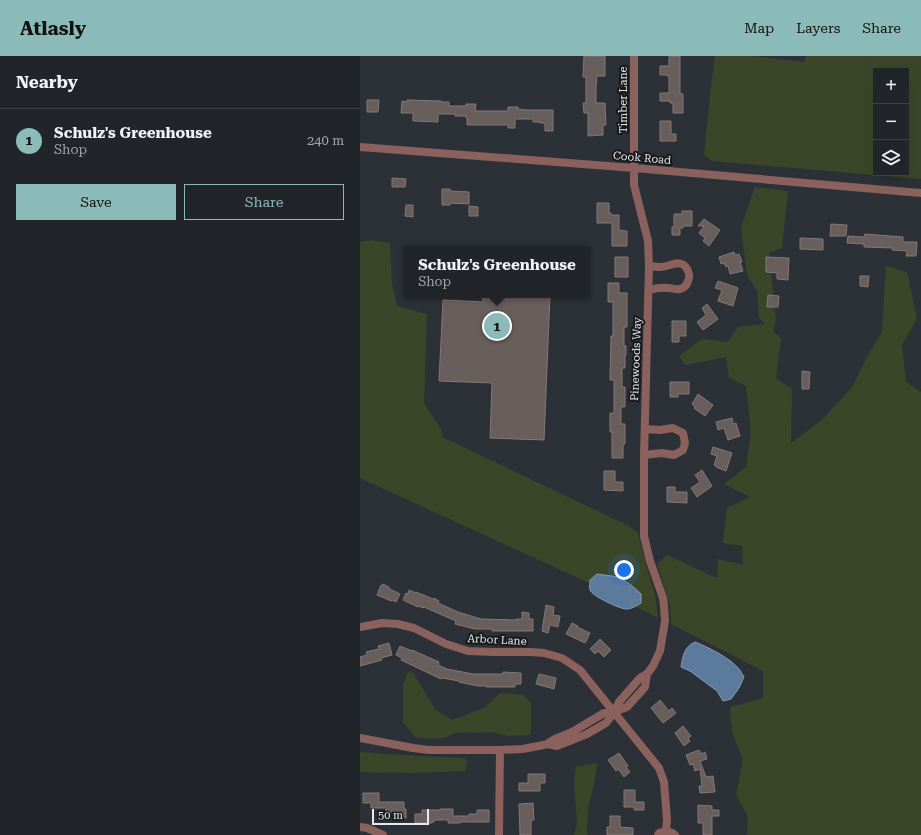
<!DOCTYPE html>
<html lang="en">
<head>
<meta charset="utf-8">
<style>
	body { margin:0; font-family:"Roboto Serif",serif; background:#2d3135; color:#f1f3f6 }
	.controls { position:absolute; right:12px; top:12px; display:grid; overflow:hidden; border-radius:0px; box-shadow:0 4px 16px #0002 }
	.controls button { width:36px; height:36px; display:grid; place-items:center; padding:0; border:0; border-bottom:1px solid #3e4246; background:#212529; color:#f1f3f6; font:20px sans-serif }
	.scale { position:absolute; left:12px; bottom:10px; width:57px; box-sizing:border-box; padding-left:4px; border:2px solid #e6e9ed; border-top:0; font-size:11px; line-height:14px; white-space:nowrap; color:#e6e9ed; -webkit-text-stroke:3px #17191c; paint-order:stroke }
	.you { position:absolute; left:264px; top:514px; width:14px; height:14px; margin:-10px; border:3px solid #fff; border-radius:50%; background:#1a73e8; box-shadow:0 0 0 6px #1a73e833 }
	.badge { display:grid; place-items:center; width:26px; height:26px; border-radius:50%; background:#8bbbb9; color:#111; font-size:13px; font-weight:700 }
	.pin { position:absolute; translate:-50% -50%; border:2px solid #fff; box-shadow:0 1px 4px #0006 }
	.popup { position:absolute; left:44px; top:190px; width:186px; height:52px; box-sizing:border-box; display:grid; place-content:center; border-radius:0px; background:#212529; filter:drop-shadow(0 1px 3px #0005); font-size:13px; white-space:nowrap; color:#a2a5a8 }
	.popup b { font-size:15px; color:#f1f3f6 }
	.popup::after { content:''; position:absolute; left:50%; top:100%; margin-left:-8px; border:8px solid transparent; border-top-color:#212529 }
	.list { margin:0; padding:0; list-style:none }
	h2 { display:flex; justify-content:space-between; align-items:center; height:52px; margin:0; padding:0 16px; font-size:17px }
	h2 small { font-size:13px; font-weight:400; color:#a2a5a8 }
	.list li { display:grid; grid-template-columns:26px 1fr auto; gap:12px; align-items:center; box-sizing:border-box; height:64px; padding:0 16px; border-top:1px solid #3e4246 }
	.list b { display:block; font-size:15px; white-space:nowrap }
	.list p { margin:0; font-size:13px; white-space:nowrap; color:#a2a5a8 }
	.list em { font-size:13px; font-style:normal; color:#a2a5a8 }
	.actions { display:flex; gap:8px; padding:12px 16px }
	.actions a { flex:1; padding:9px 0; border:1px solid #8bbbb9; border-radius:0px; text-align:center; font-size:14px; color:#8bbbb9 }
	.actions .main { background:#8bbbb9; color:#111 }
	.icon { flex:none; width:22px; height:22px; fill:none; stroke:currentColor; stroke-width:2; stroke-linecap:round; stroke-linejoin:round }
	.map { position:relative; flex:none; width:561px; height:779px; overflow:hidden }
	header { display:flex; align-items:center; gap:24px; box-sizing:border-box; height:56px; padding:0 20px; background:#8bbbb9; color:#111 }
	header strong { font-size:19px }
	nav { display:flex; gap:22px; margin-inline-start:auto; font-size:14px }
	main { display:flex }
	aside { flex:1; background:#212529 }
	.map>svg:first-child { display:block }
	.green { fill:#3b4629; fill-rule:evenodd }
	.water { fill:#5c7a9c; stroke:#859bb4 }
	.building { fill:#685f5c; stroke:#827876 }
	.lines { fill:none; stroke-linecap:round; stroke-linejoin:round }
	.minor { stroke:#8a615c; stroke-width:8 }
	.labels { text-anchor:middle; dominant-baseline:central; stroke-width:4; stroke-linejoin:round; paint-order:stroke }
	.street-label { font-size:11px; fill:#e6e9ed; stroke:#17191c }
</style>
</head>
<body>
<header>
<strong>Atlasly</strong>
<nav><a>Map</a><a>Layers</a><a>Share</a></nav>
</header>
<main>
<aside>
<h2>Nearby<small></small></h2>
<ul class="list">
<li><span class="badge">1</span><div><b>Schulz's Greenhouse</b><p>Shop</p></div><em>240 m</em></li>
</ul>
<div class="actions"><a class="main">Save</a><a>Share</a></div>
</aside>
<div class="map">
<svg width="561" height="779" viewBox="0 0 561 779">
	<rect width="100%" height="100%" fill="#2c3137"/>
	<!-- green -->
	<path class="green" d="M 355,0 L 391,0 L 444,6 L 446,0 L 561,0 L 561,123 L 352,105 L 344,99 L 350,40 ZM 516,15 L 546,15 L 546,117 L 516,117 Z
		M 395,131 L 428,135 L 422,192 L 409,197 L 416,264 L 413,275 L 421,282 L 416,322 L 432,333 L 431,387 L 461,365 L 492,331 L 508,299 L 522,276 L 526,210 L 547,216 L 557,263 L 542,289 L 546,326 L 561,336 L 561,779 L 387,779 L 388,760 L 376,739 L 383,704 L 372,676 L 370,651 L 403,642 L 403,615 L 311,568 L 310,550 L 297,508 L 307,499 L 357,522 L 358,503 L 383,509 L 382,490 L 363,487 L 367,452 L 390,441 L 364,428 L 386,411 L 391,377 L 386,330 L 369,322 L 366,301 L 325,309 L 319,300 L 342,283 L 368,286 L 378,271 L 405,268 L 399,262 L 397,235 L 387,219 L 381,171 Z
		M 11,184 L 30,187 L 32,228 L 37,250 L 67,258 L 64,347 L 81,373 L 82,381 L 269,470 L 278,477 L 286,508 L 295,539 L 298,562 L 229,527 L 0,422 L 0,186 Z
		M 48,616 L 53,617 L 76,654 L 92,664 L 124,652 L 140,637 L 163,639 L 171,647 L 171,673 L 170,679 L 147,680 L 133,676 L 94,677 C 84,685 67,683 55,681 L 43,666 L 43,629 Z
		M 0,696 L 26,698 L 100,702 L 108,704 L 105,715 L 51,717 L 0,716 Z
		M 237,707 L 234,728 L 228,752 L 227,779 L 214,779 L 217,767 L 214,726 L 216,711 Z"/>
	<!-- water -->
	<path class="water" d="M 237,518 L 259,521 L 271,529 L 278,535 L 281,538 L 281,547 C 276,550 272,553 266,553 C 260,553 232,540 230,534 C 229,531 230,527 230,524 Z
		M 335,586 C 348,591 370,602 379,613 C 381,615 382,618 384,621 L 379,632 L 371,643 L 363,645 L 357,635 L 330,615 L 321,611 C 323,600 324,591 335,586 Z"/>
	<!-- building -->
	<path class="building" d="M 224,0 L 245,0 L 245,20 L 237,20 L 236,31 L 236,47 L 245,47 L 246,69 L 243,69 L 243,79 L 228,80 L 228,57 L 224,57 L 223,47 L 226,47 L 226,21 L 223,21 Z
		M 309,0 L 320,0 L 320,38 L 323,38 L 323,57 L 313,57 L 313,47 L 310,47 L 310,45 L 300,45 L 300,37 L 309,37 L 309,20 L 307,20 L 307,19 L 300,19 L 300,10 L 309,10 Z
		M 7,44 L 19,44 L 18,56 L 7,56 Z
		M 47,44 L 81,45 L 81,46 L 89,46 L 89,50 L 106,50 L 106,48 L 116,48 L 115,55 L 148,55 L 148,51 L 158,51 L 158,53 L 167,54 L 193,54 L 193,75 L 185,75 L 185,67 L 180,67 L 180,66 L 173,66 L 173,63 L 155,63 L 155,72 L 148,72 L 148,69 L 107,69 L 107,62 L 106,62 L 106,60 L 95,60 L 95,58 L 78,58 L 78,66 L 53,65 L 53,57 L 41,57 L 42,45 L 47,46 Z
		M 300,65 L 311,65 L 311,78 L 316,78 L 316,85 L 300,85 Z
		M 32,122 L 46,123 L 45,131 L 32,131 Z
		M 82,133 L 90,133 L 90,135 L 109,136 L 109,148 L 90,147 L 90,149 L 82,149 Z
		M 237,147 L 249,147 L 249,157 L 251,157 L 251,159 L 259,159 L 259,174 L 267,175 L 267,190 L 252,190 L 252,167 L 237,167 Z
		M 46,149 L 53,149 L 53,161 L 45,160 Z
		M 109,150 L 118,151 L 118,160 L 109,160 Z
		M 322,155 L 332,155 L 332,170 L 323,170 L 323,172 L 320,172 L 320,179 L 312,179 L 312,171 L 314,171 L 314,158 L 322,158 Z
		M 344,163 L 360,174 L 349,190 L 343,185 L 345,182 L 339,177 L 344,170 L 338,170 Z
		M 471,168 L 487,169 L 486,180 L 470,180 Z
		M 505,178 L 543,181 L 543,186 L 557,186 L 556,200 L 546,200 L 547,195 L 532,194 L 533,192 L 504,191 L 504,188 L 487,187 L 488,180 L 504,181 Z
		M 440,182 L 463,183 L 463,194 L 440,193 Z
		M 374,196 L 375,199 L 379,198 L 382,206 L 380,206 L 383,215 L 370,218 L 368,210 L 366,211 L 364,207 L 361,208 L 359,201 Z
		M 255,201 L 268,201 L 268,221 L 255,221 Z
		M 406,201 L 429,202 L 428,224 L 417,223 L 417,217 L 406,216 Z
		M 500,220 L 509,220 L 508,231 L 500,230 Z
		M 358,225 L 378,232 L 373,250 L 358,245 L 362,234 L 355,232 Z
		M 248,227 L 259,227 L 259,237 L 267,237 L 267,271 L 264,271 L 264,290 L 266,290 L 266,299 L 265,299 L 265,312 L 262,312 L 262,331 L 265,331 L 265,351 L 261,351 L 261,368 L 265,368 L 265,388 L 263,388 L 263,402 L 252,402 L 252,376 L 250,376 L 250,357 L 254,357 L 254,324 L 250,324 L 251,280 L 253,280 L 253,246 L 248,246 Z
		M 123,239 L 190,239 L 184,384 L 130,382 L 132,327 L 79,325 L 83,244 L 123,246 Z
		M 408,239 L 419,240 L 418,251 L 407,251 Z
		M 347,248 L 358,263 L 343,274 L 337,266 L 346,259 L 342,252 Z
		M 312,265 L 326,265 L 326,280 L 319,280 L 319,286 L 312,286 Z
		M 442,315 L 450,316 L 449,333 L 442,333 Z
		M 310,326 L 329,326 L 329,338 L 318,338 L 318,341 L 310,341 Z
		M 338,338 L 353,349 L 345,360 L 334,352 L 335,351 L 332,348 Z
		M 372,362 L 373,368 L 376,367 L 380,380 L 368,384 L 364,372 L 358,374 L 356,366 Z
		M 353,391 L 372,397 L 366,415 L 356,411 L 356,410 L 354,409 L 357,400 L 351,398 Z
		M 342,414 L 352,430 L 337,441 L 331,432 L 340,426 L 335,419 Z
		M 244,415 L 255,415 L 255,426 L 263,426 L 263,435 L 244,434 Z
		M 307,431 L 315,431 L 315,436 L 327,436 L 327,447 L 307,446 Z
		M 23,528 L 29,531 L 28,532 L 40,538 L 36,546 L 32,544 L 32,545 L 29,544 L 17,539 L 21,529 L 22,530 Z
		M 49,534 L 56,537 L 56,536 L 73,543 L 74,542 L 79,545 L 78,547 L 98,556 L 121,563 L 156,564 L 156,563 L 162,563 L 162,556 L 169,557 L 169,563 L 173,563 L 173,575 L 132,575 L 132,573 L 115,573 L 95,568 L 96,565 L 64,551 L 63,552 L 59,550 L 58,551 L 43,544 L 46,537 L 48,538 Z
		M 186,549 L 194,551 L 193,559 L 200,560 L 198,571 L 190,569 L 188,577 L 182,575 Z
		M 212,567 L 218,570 L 217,571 L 230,577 L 225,587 L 206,578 Z
		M 240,583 L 251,594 L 244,601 L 238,595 L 235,598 L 230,593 Z
		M 29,587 L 32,599 L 21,602 L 22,604 L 0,610 L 0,601 L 7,599 L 6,596 L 19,593 L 18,590 Z
		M 40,590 L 52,595 L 52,594 L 79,606 L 78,609 L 87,613 L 113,618 L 143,618 L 143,616 L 161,617 L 161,628 L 155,628 L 155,631 L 126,631 L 126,630 L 118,630 L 99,626 L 99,625 L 82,622 L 81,623 L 41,604 L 42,602 L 36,599 Z
		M 179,618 L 196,622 L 194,633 L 176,628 Z
		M 300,644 L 309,655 L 312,652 L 316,657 L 303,667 L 291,652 Z
		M 323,670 L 331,680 L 328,683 L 330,685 L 324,690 L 315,677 Z
		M 339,694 L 341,698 L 345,696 L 347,703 L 340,705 L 346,721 L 353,720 L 355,736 L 340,737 L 339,730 L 342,730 L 340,713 L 335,715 L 333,708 L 330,709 L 326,699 Z
		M 259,697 L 266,707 L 268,710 L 266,711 L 270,716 L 264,721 L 258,713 L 256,715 L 248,704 Z
		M 168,718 L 185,718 L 185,727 L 180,727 L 180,735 L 159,735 L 159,727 L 168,727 Z
		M 264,734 L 275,734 L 275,746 L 284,746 L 284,754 L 274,754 L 274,751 L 264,751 Z
		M 3,737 L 19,737 L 19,746 L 44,746 L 44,753 L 46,753 L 46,762 L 38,762 L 38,756 L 26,756 L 26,752 L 11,752 L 11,747 L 3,747 Z
		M 173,747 L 174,764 L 171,764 L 171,779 L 160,779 L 159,748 Z
		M 338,749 L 352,750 L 352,754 L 359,754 L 359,760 L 352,760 L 352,779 L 343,779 L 343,767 L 338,767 Z
		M 80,753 L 93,753 L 93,760 L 109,760 L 109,758 L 117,758 L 117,754 L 129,754 L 129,766 L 100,766 L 100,767 L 88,767 L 88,764 L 74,764 L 74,766 L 72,766 L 72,767 L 55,767 L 55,758 L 62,758 L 62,754 L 80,754 Z
		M 250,760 L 260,760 L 260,771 L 273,772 L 273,779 L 247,779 L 247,771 L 250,771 Z"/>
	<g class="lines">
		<!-- minor -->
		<path class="minor" d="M 0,91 L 274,112 L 561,137
			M 289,210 C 292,210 296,211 299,211 C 308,212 321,201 327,213 C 329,216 330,221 328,225 C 327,229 324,232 320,233 C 316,234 312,232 308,232 C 301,231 296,232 289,234
			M 284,399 L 302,397 L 314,399 L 323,394 L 325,387 L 323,377 L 313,372 L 300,374 L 285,373
			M 0,571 L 22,567 L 38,568 L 54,572 L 86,588 L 108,595 L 133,596 L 170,596 L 184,597 L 202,602 L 220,614 L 299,712 L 304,726 L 307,764 L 306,775
			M 0,682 L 53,692 L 69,694 L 140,694 L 162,693 L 179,690 L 187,688 L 195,683 L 212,676 L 244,657 L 254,656 L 267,651 L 285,631 L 287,618
			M 187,688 L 197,690 L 227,678 L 246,667 L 254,656 L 259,646 L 280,622 L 287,618 L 293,610 L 300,595 L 305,565 L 304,550 L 303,542 L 290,505 L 284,480 L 284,399 L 289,210 L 288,185 L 274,129 L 274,0
			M 0,771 L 7,772 L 23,779
			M 139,779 L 140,694
			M 298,779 L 299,777 C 305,775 310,774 315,779"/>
	</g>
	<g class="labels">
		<!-- street labels -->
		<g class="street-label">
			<text transform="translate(263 44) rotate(-90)">Timber Lane</text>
			<text transform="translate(282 102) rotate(5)">Cook Road</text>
			<text transform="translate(276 303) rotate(-88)">Pinewoods Way</text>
			<text transform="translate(137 584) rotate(3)">Arbor Lane</text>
		</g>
	</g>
</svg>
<div class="controls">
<button>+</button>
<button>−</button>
<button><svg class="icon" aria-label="layers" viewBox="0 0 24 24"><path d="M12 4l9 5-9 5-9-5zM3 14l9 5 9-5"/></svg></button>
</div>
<div class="scale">50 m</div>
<div class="you"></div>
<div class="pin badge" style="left:137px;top:270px">1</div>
<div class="popup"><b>Schulz's Greenhouse</b>Shop</div>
</div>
</main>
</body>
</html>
